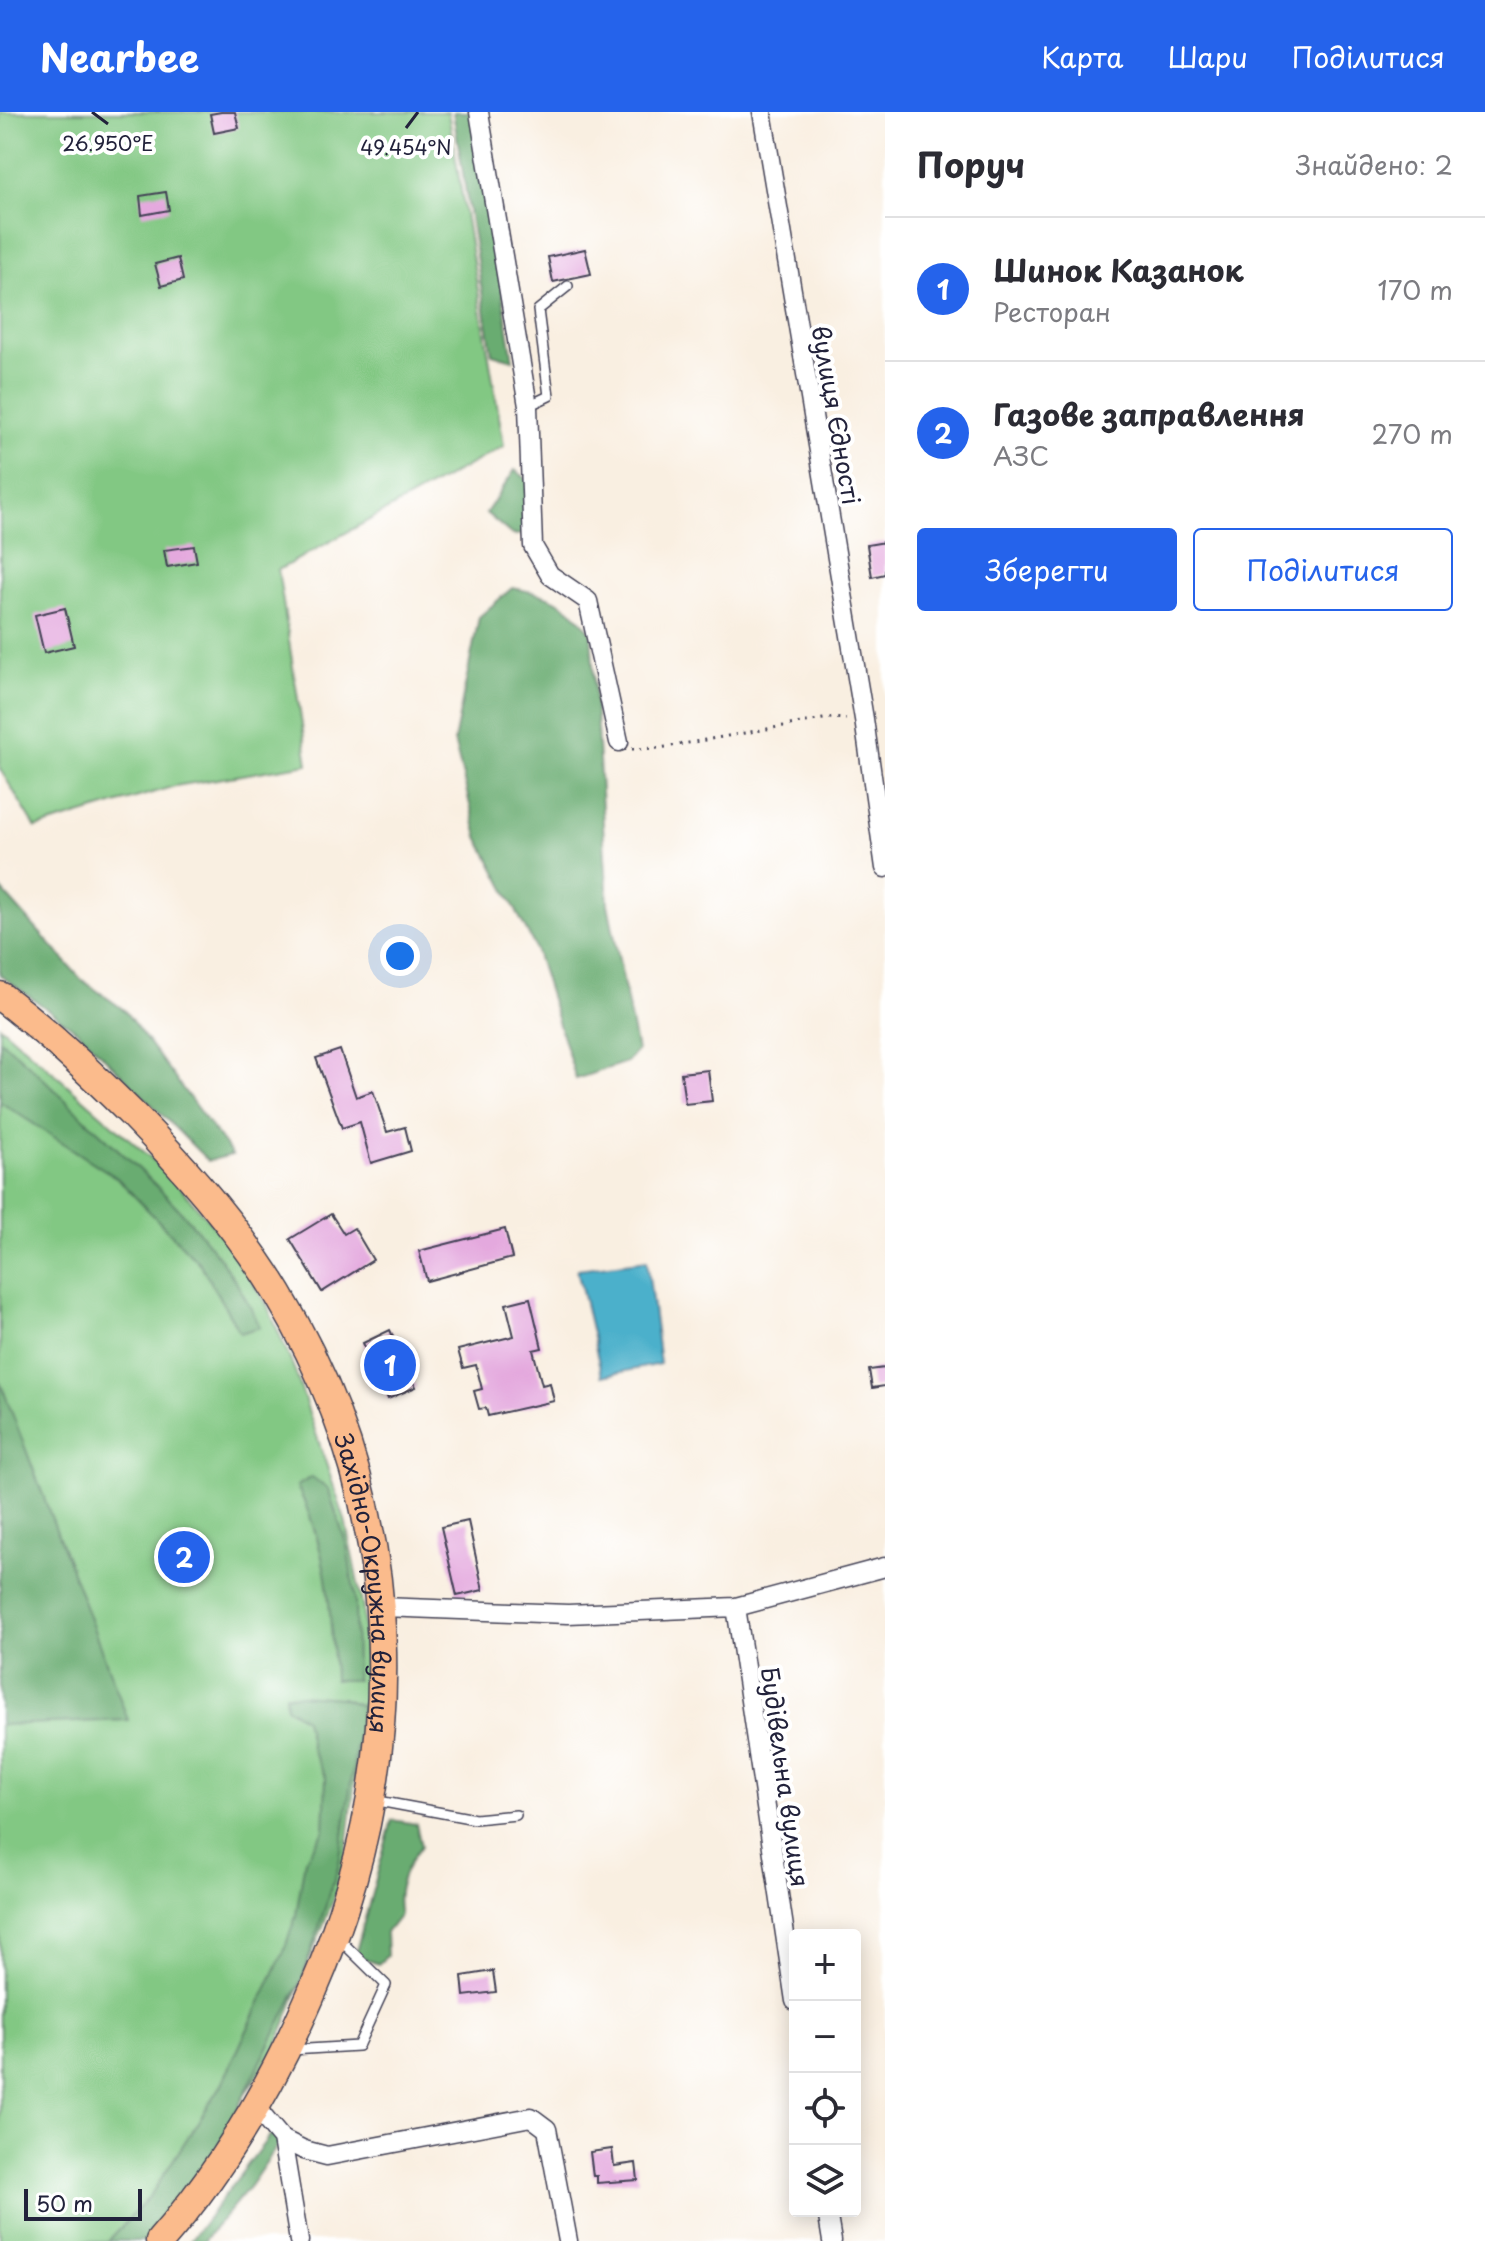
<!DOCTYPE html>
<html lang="uk">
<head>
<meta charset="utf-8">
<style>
	body { margin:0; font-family:"Playpen Sans",sans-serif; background:#f2f2f3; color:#2b2b33 }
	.controls { position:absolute; right:24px; bottom:24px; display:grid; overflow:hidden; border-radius:8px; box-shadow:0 4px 20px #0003 }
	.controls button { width:72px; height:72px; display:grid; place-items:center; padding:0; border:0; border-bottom:2px solid #e1e1e2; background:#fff; color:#2b2b33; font:40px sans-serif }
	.scale { position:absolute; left:24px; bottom:20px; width:118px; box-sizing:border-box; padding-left:8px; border:4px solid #22223b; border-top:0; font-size:22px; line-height:28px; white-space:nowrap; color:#22223b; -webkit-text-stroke:6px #fff; paint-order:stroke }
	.you { position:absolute; left:400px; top:844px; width:28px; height:28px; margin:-20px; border:6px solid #fff; border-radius:50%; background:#1a73e8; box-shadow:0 0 0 12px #1a73e833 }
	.badge { display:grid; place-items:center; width:52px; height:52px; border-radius:50%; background:#2563eb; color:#fff; font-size:26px; font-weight:700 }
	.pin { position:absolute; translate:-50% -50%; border:4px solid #fff; box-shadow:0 2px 8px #0006 }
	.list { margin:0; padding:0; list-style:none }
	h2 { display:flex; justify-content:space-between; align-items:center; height:104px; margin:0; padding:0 32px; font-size:34px }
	h2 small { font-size:26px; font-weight:400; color:#7c7c81 }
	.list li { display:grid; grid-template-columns:52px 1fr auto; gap:24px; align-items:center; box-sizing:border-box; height:144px; padding:0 32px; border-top:2px solid #e1e1e2 }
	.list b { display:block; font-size:30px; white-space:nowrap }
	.list p { margin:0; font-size:26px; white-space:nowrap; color:#7c7c81 }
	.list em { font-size:26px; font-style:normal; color:#7c7c81 }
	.actions { display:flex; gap:16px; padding:24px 32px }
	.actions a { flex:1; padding:18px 0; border:2px solid #2563eb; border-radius:8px; text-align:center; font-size:28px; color:#2563eb }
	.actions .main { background:#2563eb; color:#fff }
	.icon { flex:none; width:44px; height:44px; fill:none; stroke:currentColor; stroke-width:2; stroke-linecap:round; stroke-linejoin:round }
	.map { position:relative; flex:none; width:885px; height:2129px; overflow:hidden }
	header { display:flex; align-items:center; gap:48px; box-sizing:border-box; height:112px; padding:0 40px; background:#2563eb; color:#fff }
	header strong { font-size:38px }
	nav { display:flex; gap:44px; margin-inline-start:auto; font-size:28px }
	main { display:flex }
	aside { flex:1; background:#fff }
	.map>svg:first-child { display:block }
	.green { fill:#82c883; stroke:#52755f; stroke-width:2 }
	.forest { fill:#69ac71; stroke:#466756; stroke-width:2 }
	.water { fill:#4cb0cb; stroke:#376983; stroke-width:2 }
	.building { fill:#e4a9de }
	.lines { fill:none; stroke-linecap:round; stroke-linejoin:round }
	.lane-casing { stroke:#424154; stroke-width:12 }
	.street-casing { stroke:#424154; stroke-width:21 }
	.primary-casing { stroke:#424154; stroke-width:31 }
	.path { stroke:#424154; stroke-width:3; stroke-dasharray:2 6; stroke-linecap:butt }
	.lane { stroke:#fff; stroke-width:9 }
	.street { stroke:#fff; stroke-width:18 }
	.primary { stroke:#fbbb8c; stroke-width:28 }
	.ticks { fill:none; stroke:#22223b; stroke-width:3 }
	.labels { text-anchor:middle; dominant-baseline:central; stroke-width:8; stroke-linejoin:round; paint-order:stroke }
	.street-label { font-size:24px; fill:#22223b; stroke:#fff }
	.ticks-label { font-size:20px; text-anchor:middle; fill:#22223b; stroke:#fff; stroke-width:8; stroke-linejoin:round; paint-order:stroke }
</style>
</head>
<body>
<header>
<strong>Nearbee</strong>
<nav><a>Карта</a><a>Шари</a><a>Поділитися</a></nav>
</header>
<main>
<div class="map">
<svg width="885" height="2129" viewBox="0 0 885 2129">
	<rect width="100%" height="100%" fill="#fff"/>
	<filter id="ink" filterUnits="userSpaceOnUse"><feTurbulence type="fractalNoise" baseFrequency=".0125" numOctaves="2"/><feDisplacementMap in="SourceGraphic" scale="16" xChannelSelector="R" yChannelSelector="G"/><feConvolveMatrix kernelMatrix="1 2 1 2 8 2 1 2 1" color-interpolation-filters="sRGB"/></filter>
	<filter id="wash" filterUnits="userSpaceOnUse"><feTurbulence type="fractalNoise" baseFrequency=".006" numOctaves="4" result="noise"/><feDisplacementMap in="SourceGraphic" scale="32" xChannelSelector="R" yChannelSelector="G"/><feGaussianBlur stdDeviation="1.8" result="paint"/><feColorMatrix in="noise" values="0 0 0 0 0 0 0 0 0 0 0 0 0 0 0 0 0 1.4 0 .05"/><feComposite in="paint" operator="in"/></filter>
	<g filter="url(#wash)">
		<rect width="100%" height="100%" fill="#f9efe1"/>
		<!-- green -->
		<path class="green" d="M 0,0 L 448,0 L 504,334 L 278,458 L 308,652 L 175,674 L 36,716 L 0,657 Z
			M 0,914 L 167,1060 L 224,1126 L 267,1193 L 295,1259 L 345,1408 L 363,1497 L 365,1582 L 344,1759 L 276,1935 L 150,2129 L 0,2129 Z"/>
		<!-- forest -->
		<path class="forest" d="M 453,0 L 474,0 L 513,248 L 492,242 Z
			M 515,358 L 534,372 L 527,422 L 512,423 L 486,401 Z
			M 512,476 C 548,482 568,489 591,520 L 608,792 L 637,939 L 627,950 L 576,967 L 534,833 L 478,725 L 454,629 L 479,505 Z
			M 0,776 L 81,867 L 124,898 L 232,1043 L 208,1049 L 80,921 L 0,863 Z
			M 0,928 C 30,951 57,981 85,1007 C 153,1070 222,1129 260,1215 L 240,1221 L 200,1152 L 117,1066 L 0,990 Z
			M 0,1269 L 128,1608 L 0,1613 Z
			M 312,1365 L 328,1377 L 347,1434 L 355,1485 L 356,1568 L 334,1568 C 330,1494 330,1442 297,1374 Z
			M 285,1582 L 342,1586 L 362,1594 L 339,1753 L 302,1867 L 221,2030 L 147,2129 L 108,2129 L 150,2084 L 221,1974 L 284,1839 L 296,1803 L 305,1748 L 324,1719 L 326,1666 L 311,1636 L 305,1607 L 286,1595 Z
			M 392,1708 L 416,1712 L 421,1734 C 405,1755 394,1777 400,1803 L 386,1821 L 387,1844 L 378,1852 L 355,1843 Z
			M 274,2018 L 282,2027 L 250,2074 L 204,2129 L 190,2129 Z"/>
		<!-- water -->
		<path class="water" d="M 647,1148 L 660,1252 L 602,1264 L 577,1157 Z"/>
		<g id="blocks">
			<!-- building -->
			<path class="building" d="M 221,0 L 235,0 L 239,16 L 214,21 L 210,2 Z
				M 166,80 L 169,98 L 142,103 L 140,84 Z
				M 585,137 L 591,162 L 553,170 L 548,145 Z
				M 178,146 L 183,168 L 161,174 L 155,152 Z
				M 885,430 L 885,462 L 872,465 L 867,433 Z
				M 194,434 L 197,450 L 167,455 L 164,438 Z
				M 65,496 L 74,534 L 44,541 L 35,503 Z
				M 340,938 L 356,985 L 373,979 L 387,1020 L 405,1015 L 411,1039 L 371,1051 L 360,1010 L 342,1016 L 316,946 Z
				M 708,958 L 712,989 L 685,992 L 681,961 Z
				M 331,1102 L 344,1122 L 354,1116 L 373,1148 L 322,1180 L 290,1127 Z
				M 505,1117 L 512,1146 L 427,1169 L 419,1139 Z
				M 530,1186 L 542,1236 L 533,1238 L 542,1273 L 550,1271 L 554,1289 L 488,1304 L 486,1296 L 479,1297 L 474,1279 L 482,1277 L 476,1253 L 463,1256 L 458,1238 L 514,1224 L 506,1192 Z
				M 390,1218 L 416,1275 L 388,1287 L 363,1231 Z
				M 885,1256 L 885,1274 L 872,1276 L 869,1258 Z
				M 468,1409 L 483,1478 L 457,1484 L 441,1415 Z
				M 493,1859 L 496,1880 L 464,1884 L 462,1864 Z
				M 612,2037 L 614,2054 L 636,2051 L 638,2068 L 597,2071 L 597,2064 L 593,2064 L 590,2040 Z"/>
		</g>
	</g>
	<g filter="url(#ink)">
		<use href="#blocks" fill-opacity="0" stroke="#424154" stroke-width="2"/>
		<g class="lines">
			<defs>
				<path id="lane" d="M 528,294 L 549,284 L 538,198 L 568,174
					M 373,1688 L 475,1707 L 516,1703
					M 291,1938 L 358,1934 L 386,1873 L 338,1826"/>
				<path id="street" d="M 479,0 L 528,294 L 533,434 L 550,463 L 588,489 L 619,630
					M 762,0 L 864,607 L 885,756
					M 382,1495 L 568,1502 L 736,1495 L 885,1455
					M 736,1495 L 795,1889
					M 256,1996 L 282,2027 L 299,2129
					M 282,2027 L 304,2038 L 327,2044 L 531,2005 L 547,2017 L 568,2129
					M 827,2099 L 832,2129"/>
				<g id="primary">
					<path id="s1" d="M 0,884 C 48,920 92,962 134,1004 C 187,1058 239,1117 278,1182 C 410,1403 412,1653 310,1885 C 272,1973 223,2057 160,2129"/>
				</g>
			</defs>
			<!-- lane casing -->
			<use href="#lane" class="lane-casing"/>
			<!-- street casing -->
			<use href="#street" class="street-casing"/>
			<!-- primary casing -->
			<use href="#primary" class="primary-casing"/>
			<!-- path -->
			<path class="path" d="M 632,637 L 660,636 L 829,606 L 846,607"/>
			<!-- lane -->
			<use href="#lane" class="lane"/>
			<!-- street -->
			<use href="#street" class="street"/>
			<!-- primary -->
			<use href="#primary" class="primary"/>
		</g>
	</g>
	<!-- ticks -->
	<path class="ticks" d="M 92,0 L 108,12M 406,16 L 418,0"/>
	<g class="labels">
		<!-- street labels -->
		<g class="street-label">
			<text transform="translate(837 303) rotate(80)">вулиця Єдності</text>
			<text stroke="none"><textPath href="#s1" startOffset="716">Західно-Окружна вулиця</textPath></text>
			<text transform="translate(786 1665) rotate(82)">Будівельна вулиця</text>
		</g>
	</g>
	<g class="ticks-label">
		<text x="108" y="39">26.950°E</text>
		<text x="406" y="43">49.454°N</text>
	</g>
</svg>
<div class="controls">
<button>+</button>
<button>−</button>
<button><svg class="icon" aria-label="locate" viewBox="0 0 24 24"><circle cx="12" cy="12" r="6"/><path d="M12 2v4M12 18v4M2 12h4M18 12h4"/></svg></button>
<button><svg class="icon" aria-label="layers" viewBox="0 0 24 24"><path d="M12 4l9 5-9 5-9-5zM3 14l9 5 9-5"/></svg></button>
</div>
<div class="scale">50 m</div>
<div class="you"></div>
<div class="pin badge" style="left:390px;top:1253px">1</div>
<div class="pin badge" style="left:184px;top:1445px">2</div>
</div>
<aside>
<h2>Поруч<small>Знайдено: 2</small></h2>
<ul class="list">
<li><span class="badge">1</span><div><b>Шинок Казанок</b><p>Ресторан</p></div><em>170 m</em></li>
<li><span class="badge">2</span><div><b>Газове заправлення</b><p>АЗС</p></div><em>270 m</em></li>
</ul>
<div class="actions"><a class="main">Зберегти</a><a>Поділитися</a></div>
</aside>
</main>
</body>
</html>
